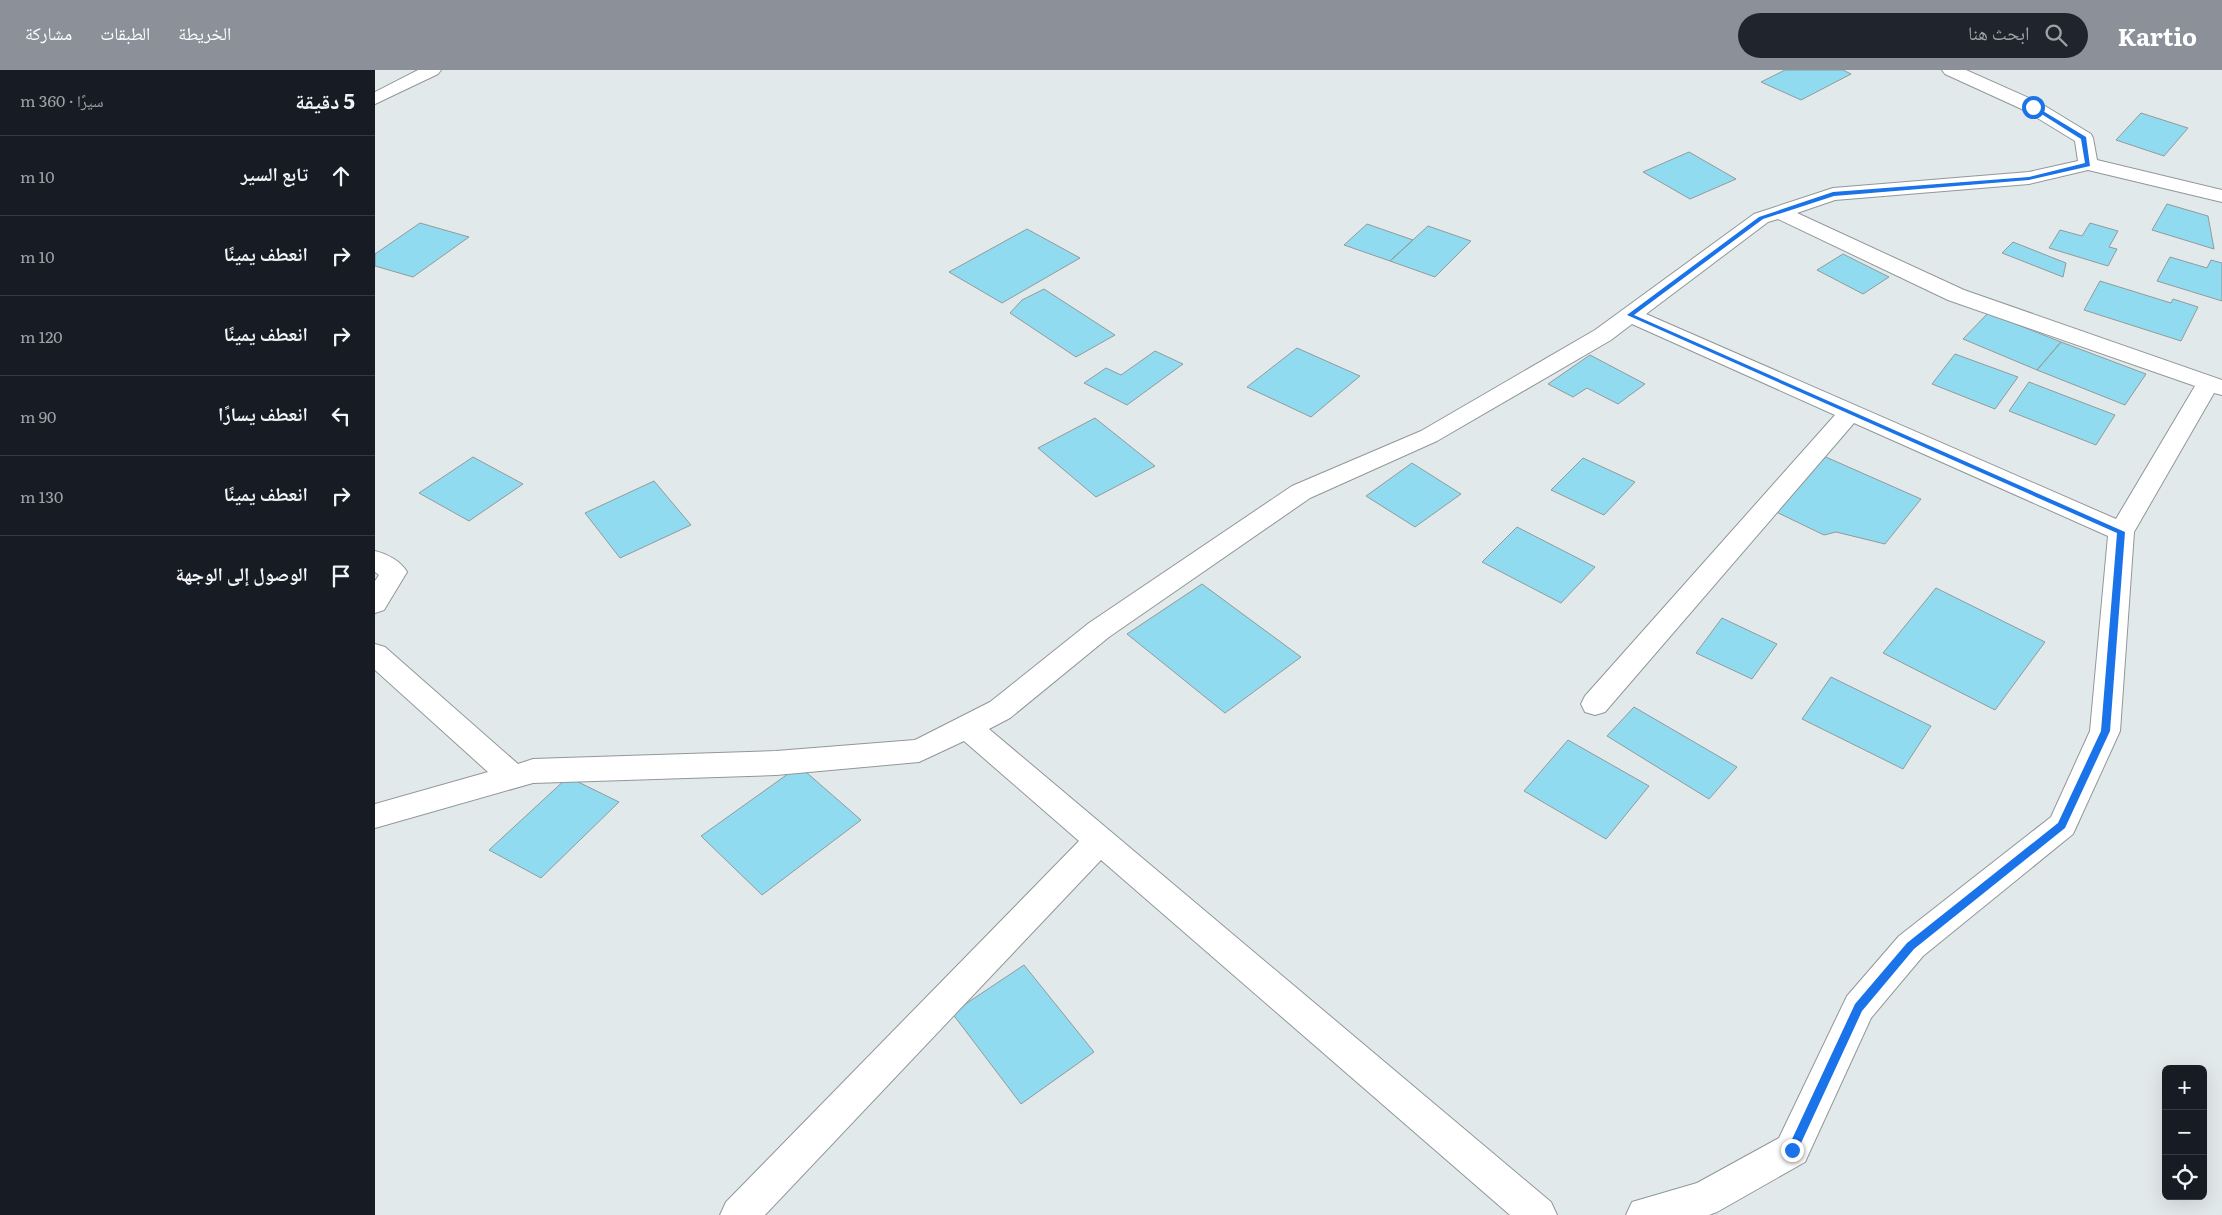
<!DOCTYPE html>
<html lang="ar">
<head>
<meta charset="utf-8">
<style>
	body { margin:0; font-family:Literata,"Noto Naskh Arabic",serif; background:#20242c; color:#f1f3f6; direction:rtl }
	.controls { position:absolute; right:15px; bottom:15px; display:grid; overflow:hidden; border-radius:8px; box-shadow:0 5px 20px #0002 }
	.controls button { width:45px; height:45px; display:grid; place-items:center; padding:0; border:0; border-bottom:1px solid #363941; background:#171b24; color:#f1f3f6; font:25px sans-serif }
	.stop { position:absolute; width:15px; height:15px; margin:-11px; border:4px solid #1a73e8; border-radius:50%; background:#fff }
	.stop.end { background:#1a73e8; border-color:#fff; box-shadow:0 1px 5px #0008 }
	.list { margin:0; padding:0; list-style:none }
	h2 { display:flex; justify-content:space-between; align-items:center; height:65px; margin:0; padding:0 20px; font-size:21px }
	h2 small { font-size:16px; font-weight:400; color:#9ea1a6 }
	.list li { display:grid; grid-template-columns:32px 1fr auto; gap:15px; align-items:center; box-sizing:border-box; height:80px; padding:0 20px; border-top:1px solid #363941 }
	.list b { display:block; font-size:19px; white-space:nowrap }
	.list em { font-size:16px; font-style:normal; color:#9ea1a6 }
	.icon { flex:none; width:28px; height:28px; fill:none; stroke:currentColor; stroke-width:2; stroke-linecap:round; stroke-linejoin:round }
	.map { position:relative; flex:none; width:1847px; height:1145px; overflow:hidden; direction:ltr }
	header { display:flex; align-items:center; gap:30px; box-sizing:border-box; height:70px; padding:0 25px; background:#8c9099; color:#fff }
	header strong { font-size:24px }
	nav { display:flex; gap:28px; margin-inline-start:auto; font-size:18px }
	.search { width:350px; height:45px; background:#20242c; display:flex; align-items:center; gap:12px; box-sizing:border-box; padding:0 18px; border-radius:28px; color:#9ea1a6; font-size:19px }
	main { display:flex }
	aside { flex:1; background:#171b24 }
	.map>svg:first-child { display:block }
	.building { fill:#90dbf0; stroke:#939a9b }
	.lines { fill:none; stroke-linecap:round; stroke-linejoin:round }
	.minor-casing { stroke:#919799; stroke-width:2 }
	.minor { fill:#fff; fill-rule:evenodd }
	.route { fill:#1a73e8 }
</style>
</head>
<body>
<header>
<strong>Kartio</strong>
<div class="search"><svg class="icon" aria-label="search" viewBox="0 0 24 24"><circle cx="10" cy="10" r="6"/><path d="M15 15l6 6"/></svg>ابحث هنا</div>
<nav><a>الخريطة</a><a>الطبقات</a><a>مشاركة</a></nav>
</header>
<main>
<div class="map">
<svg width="1847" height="1145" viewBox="0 0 1847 1145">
	<rect width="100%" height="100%" fill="#e2e9eb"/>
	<!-- building -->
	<path class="building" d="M 1410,0 L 1468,0 L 1476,4 L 1426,30 L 1386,12 Z
		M 1766,43 L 1813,58 L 1789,86 L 1741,70 Z
		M 1314,82 L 1361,109 L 1315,129 L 1268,102 Z
		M 1792,134 L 1833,146 L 1839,179 L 1777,160 Z
		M 45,153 L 94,167 L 38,207 L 0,196 L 0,184 Z
		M 1715,153 L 1743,161 L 1734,177 L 1742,179 L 1733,196 L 1674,178 L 1685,160 L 1707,166 Z
		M 992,154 L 1038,170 L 1015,191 L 969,175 Z
		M 1053,156 L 1096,171 L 1060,207 L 1015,191 Z
		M 652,159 L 705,188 L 627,233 L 574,202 Z
		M 1638,172 L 1691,193 L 1688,207 L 1627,183 Z
		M 1468,184 L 1514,207 L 1488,224 L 1442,200 Z
		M 1795,187 L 1832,198 L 1836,190 L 1847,193 L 1847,231 L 1782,211 Z
		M 1725,211 L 1796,233 L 1798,229 L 1823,237 L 1806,271 L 1709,240 Z
		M 669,219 L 740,265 L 701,287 L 635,243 L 647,230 Z
		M 1613,243 L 1686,272 L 1662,300 L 1588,269 Z
		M 1686,272 L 1771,304 L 1750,335 L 1662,300 Z
		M 922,278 L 985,306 L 936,347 L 872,317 Z
		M 780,281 L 808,294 L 752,335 L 709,313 L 731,298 L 746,305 Z
		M 1580,284 L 1643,307 L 1620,339 L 1557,314 Z
		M 1215,285 L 1270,314 L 1243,334 L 1212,318 L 1198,327 L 1173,314 Z
		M 1654,312 L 1740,345 L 1721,375 L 1634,341 Z
		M 720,348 L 780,396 L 721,427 L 663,378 Z
		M 1444,384 L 1546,429 L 1510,474 L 1461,462 L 1449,465 L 1395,439 Z
		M 98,387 L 148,414 L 94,451 L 44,423 Z
		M 1208,388 L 1260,412 L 1229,445 L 1176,420 Z
		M 1037,393 L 1086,424 L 1040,457 L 991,426 Z
		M 279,411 L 316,455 L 245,488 L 210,443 Z
		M 1142,457 L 1220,497 L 1186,533 L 1107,492 Z
		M 827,514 L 926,587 L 850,643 L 752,564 Z
		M 1561,518 L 1670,572 L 1620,640 L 1508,583 Z
		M 1347,548 L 1402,574 L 1377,609 L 1321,583 Z
		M 1456,607 L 1556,656 L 1528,699 L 1427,649 Z
		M 1259,637 L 1362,697 L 1334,729 L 1232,666 Z
		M 1193,670 L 1274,716 L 1231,769 L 1149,721 Z
		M 424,696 L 486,750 L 387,825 L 326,766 Z
		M 193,707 L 244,732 L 166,808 L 114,780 Z
		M 649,895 L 719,982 L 646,1034 L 577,943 Z"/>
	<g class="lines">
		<defs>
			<path id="minor" d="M 43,0 L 66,0 L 63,4 L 0,34 L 0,22 Z
				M 1567,0 L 1591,0 L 1665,33 L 1716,64 L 1718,68 L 1722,90 L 1847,120 L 1847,132 L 1713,100 L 1654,114 L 1460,130 L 1422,143 L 1589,220 L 1847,310 L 1847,325 L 1839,323 L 1759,462 L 1745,661 L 1698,764 L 1548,886 L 1496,948 L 1430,1092 L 1342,1142 L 1334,1145 L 1251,1145 L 1257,1132 L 1322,1113 L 1404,1068 L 1472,926 L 1524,866 L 1676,747 L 1715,661 L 1733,466 L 1479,353 L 1230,642 L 1220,645 L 1210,642 L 1206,634 L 1210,626 L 1460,345 L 1257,254 L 1236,270 L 1062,371 L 935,428 L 734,567 L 635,648 L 614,659 L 1176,1132 L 1182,1145 L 1135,1145 L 726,790 L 390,1145 L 345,1145 L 351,1132 L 704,771 L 589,671 L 544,692 L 401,705 L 158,713 L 0,758 L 0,734 L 113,702 L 0,600 L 0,574 L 10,577 L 143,694 L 158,689 L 401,681 L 540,670 L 615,632 L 714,553 L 917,416 L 1046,361 L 1220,260 L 1379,144 L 1458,118 L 1654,102 L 1703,91 L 1700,71 L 1651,41 L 1570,4 ZM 1403,149 L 1573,230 L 1820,316 L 1741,449 L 1271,244 L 1393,152 Z
				M 0,481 C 12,484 26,491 32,502 L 9,540 L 0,543 L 0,511 L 4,505 L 0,502 Z"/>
		</defs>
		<!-- minor casing -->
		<use href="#minor" class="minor-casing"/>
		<!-- minor -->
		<use href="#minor" class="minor"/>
	</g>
	<!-- route -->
	<path class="route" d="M 1658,35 L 1711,67 L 1715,96 L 1654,110 L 1459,126 L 1388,149 L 1259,245 L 1750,462 L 1735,661 L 1690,758 L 1539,879 L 1487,941 L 1421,1084 L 1417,1085 L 1412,1080 L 1480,934 L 1532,873 L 1683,753 L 1726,661 L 1742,463 L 1252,245 L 1384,147 L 1458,122 L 1654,107 L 1710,93 L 1706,69 L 1657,38 Z"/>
</svg>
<div class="controls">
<button>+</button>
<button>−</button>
<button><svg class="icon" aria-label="locate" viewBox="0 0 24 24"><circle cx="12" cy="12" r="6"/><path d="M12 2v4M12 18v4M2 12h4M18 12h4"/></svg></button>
</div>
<div class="stop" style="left:1658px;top:37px"></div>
<div class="stop end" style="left:1417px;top:1080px"></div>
</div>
<aside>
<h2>5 دقيقة<small>سيرًا · 360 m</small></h2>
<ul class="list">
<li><svg class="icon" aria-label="ahead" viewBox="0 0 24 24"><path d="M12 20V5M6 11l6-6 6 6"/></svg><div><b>تابع السير</b></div><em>10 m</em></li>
<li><svg class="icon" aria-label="right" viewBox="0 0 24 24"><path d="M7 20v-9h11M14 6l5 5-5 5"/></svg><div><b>انعطف يمينًا</b></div><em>10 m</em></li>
<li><svg class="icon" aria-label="right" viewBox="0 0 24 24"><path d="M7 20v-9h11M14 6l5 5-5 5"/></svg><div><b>انعطف يمينًا</b></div><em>120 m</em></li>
<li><svg class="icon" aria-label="left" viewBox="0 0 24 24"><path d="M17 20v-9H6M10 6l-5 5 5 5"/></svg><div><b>انعطف يسارًا</b></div><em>90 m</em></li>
<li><svg class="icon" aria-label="right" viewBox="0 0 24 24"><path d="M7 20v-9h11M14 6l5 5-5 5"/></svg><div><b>انعطف يمينًا</b></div><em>130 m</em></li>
<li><svg class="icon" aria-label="arrive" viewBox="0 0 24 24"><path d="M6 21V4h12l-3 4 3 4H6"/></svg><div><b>الوصول إلى الوجهة</b></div></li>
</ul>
</aside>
</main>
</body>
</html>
